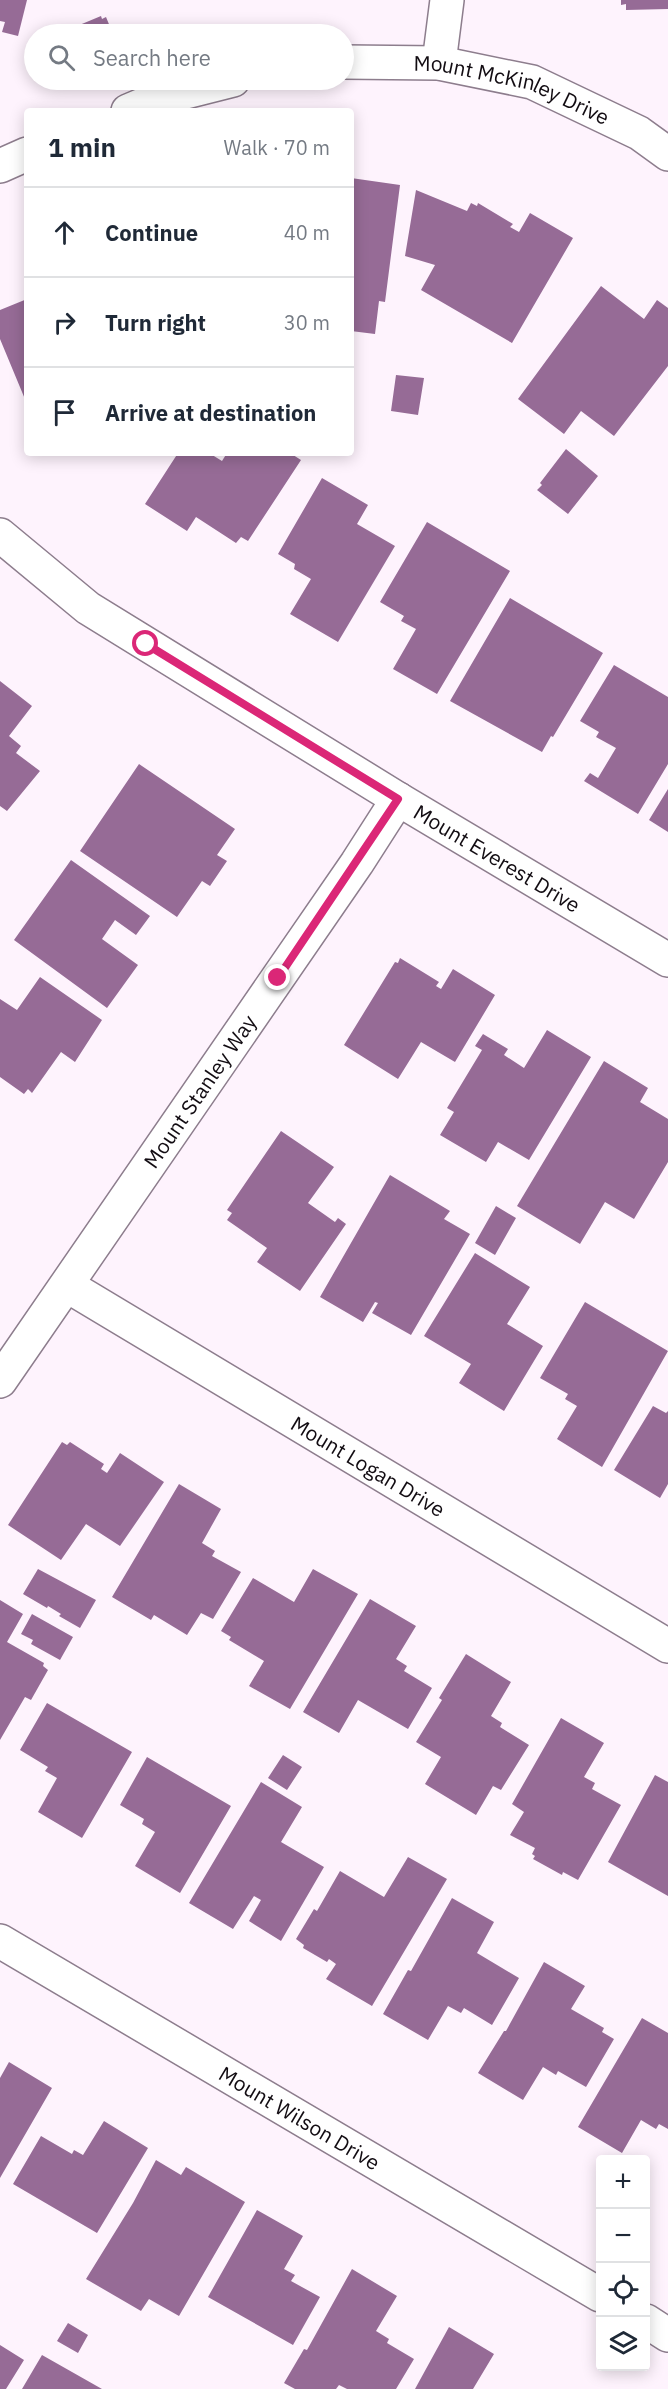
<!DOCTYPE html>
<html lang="en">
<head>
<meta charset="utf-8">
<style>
	body { margin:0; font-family:"IBM Plex Sans",sans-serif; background:#f6f6f7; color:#1f2937 }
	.controls { position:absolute; right:18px; bottom:18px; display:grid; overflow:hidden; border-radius:6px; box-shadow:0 3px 15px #0003 }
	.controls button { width:54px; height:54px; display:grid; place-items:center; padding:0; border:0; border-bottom:2px solid #e0e1e3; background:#fff; color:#1f2937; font:30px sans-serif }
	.stop { position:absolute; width:18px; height:18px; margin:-14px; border:4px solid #db2777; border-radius:50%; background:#fff }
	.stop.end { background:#db2777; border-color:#fff; box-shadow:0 2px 6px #0008 }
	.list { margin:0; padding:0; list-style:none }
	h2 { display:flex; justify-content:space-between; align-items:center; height:78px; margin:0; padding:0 24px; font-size:26px }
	h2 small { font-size:20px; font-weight:400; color:#747a83 }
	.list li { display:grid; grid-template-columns:39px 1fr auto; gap:18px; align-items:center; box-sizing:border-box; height:90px; padding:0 24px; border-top:2px solid #e0e1e3 }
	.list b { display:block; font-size:22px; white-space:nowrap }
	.list em { font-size:20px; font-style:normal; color:#747a83 }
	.icon { flex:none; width:33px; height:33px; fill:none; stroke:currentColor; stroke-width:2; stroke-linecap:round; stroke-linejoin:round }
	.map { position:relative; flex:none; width:668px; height:2389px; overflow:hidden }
	.search { position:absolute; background:#fff; box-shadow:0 3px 15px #0003; left:24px; top:24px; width:330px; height:66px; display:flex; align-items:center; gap:15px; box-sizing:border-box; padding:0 21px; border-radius:33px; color:#747a83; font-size:22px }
	.panel { position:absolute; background:#fff; box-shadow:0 3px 15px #0003; left:24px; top:108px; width:330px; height:348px; border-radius:6px }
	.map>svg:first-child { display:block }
	.building { fill:#966b96 }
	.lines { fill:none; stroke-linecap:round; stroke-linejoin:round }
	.street-casing { stroke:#8d7d8d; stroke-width:36 }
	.street { stroke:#fff; stroke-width:33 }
	.route { stroke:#db2777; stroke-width:8 }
	.labels { text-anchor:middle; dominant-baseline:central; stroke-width:4.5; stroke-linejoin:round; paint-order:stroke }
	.street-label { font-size:21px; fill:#120c12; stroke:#fff }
</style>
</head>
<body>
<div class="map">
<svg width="668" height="2389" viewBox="0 0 668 2389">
	<rect width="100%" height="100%" fill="#fef3fd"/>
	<!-- building -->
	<path class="building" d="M 0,0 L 27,0 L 18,36 L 2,32 L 5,22 L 0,21 Z
		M 621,0 L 668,0 L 668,9 L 626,10 L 626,4 L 621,5 Z
		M 101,16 L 102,19 L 106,17 L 113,34 L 77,34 L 75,29 L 78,28 L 77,26 Z
		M 351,178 L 400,185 L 385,302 L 379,301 L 375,334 L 351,331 Z
		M 416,190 L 467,211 L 471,203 L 477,206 L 478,203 L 513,224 L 510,227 L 519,232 L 530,213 L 573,238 L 512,343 L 421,290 L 435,265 L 405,256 Z
		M 601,286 L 644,319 L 657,300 L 668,308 L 668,366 L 614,436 L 581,411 L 564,434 L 518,399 Z
		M 27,299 L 27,404 L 0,339 L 0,310 Z
		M 396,375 L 424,378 L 418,415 L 391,411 Z
		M 566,449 L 598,476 L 568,514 L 537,490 L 542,485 L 540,483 Z
		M 178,453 L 209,453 L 222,461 L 227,453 L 290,453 L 301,460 L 248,541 L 241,537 L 236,543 L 196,517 L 187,531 L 145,504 Z
		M 322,478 L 368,505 L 357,524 L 395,546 L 338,642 L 290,614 L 311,579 L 294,569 L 295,564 L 278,554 Z
		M 427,522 L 510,571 L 437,694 L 393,669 L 416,629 L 401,621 L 404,616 L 380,602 Z
		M 510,598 L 603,653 L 553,737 L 551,736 L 542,752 L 450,701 Z
		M 614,665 L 668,697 L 668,764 L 638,814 L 584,781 L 590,773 L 598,778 L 616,748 L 596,737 L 599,732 L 580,721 Z
		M 0,681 L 32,706 L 9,736 L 21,746 L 16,753 L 40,771 L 7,811 L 0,806 Z
		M 139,764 L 235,829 L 217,855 L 227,861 L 210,886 L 202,881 L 177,917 L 80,851 Z
		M 668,789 L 668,832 L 649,820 Z
		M 71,860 L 150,916 L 136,935 L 115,920 L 102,939 L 138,965 L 107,1008 L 14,940 Z
		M 400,958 L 439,982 L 436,986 L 441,989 L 453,969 L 495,995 L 455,1062 L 421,1042 L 398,1079 L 344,1045 L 395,962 L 398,963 Z
		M 40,977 L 102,1020 L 75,1062 L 61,1052 L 32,1093 L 28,1089 L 24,1094 L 0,1077 L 0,999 L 17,1010 Z
		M 547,1030 L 591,1057 L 529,1160 L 498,1142 L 486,1162 L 440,1135 L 454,1112 L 447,1108 L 482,1050 L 475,1046 L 483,1034 L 508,1049 L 504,1055 L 524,1068 Z
		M 604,1061 L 648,1088 L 640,1102 L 668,1119 L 668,1162 L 634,1219 L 605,1202 L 580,1244 L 517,1206 Z
		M 281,1131 L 334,1167 L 308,1203 L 335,1222 L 338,1218 L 346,1224 L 300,1291 L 257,1262 L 267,1248 L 227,1220 L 232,1213 L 227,1210 Z
		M 390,1175 L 450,1211 L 444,1219 L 470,1234 L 411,1335 L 372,1313 L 378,1303 L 375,1302 L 363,1322 L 320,1297 Z
		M 496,1206 L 516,1218 L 495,1255 L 475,1243 Z
		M 475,1253 L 530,1287 L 507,1324 L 543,1346 L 504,1411 L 459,1383 L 471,1364 L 424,1336 Z
		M 585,1302 L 668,1351 L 602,1467 L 557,1439 L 577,1406 L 565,1399 L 568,1394 L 540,1378 Z
		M 653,1406 L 666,1413 L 668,1411 L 668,1484 L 660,1498 L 614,1470 Z
		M 62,1442 L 67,1445 L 70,1442 L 104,1464 L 101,1469 L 107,1473 L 120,1453 L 164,1482 L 120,1546 L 86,1524 L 61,1560 L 8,1525 Z
		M 179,1484 L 221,1509 L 202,1543 L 215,1551 L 212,1556 L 241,1572 L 213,1619 L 201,1613 L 187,1635 L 154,1615 L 151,1620 L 112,1597 Z
		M 38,1569 L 96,1600 L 80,1628 L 59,1616 L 61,1614 L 48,1606 L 47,1608 L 23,1594 Z
		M 313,1569 L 358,1594 L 290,1709 L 249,1686 L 264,1661 L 229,1640 L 231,1637 L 221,1631 L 253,1578 L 294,1602 Z
		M 370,1599 L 416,1626 L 396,1659 L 407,1666 L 404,1671 L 432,1688 L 408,1729 L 358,1700 L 339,1733 L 303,1712 Z
		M 0,1600 L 23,1614 L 7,1642 L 44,1663 L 43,1666 L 48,1670 L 31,1700 L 25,1697 L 0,1740 Z
		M 32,1614 L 73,1637 L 60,1660 L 31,1644 L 33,1640 L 21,1634 Z
		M 466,1654 L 511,1682 L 491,1716 L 502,1723 L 500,1727 L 529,1745 L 501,1790 L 493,1786 L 476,1815 L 425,1784 L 441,1757 L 416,1742 L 442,1700 L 439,1698 Z
		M 47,1703 L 132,1752 L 82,1838 L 38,1812 L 57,1778 L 45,1771 L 48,1767 L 20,1750 Z
		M 561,1718 L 604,1743 L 584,1777 L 595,1783 L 592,1789 L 621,1805 L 578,1880 L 563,1872 L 562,1875 L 533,1859 L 535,1856 L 532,1854 L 535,1848 L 510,1835 L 524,1812 L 512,1804 Z
		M 283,1755 L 302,1767 L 287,1790 L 268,1778 Z
		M 147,1757 L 231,1806 L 180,1893 L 135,1866 L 155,1832 L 142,1824 L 144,1819 L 120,1805 Z
		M 655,1775 L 668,1782 L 668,1896 L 608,1862 Z
		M 261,1782 L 302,1807 L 281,1842 L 324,1867 L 281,1941 L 249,1921 L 261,1900 L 254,1896 L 233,1929 L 189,1903 Z
		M 408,1857 L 447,1879 L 372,2006 L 326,1979 L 336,1964 L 329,1959 L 327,1962 L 303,1948 L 304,1945 L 296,1939 L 314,1909 L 317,1911 L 340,1871 L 384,1897 Z
		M 452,1898 L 494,1922 L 477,1953 L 519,1978 L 492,2025 L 464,2008 L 461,2013 L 448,2006 L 428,2040 L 383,2014 L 408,1970 L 411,1971 Z
		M 544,1962 L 585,1986 L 571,2009 L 604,2028 L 602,2032 L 614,2039 L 586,2087 L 558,2071 L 556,2075 L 543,2067 L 523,2100 L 478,2073 L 504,2031 L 506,2031 Z
		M 642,2018 L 668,2033 L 668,2129 L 659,2124 L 656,2129 L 641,2120 L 622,2153 L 578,2127 Z
		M 9,2062 L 52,2088 L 0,2178 L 0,2078 Z
		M 104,2121 L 148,2148 L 97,2233 L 13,2184 L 41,2136 L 72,2154 L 74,2150 L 83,2155 Z
		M 156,2160 L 181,2175 L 186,2167 L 245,2202 L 179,2316 L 149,2299 L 141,2311 L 86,2279 L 133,2203 Z
		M 257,2210 L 303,2236 L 284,2269 L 295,2275 L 291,2281 L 320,2297 L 293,2345 L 208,2297 Z
		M 352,2269 L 397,2296 L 376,2331 L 389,2339 L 387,2343 L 414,2359 L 396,2389 L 347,2389 L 339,2385 L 336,2389 L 295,2389 L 284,2383 L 304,2349 L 307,2350 Z
		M 68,2323 L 88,2335 L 78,2353 L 57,2341 Z
		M 449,2327 L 494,2354 L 473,2389 L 415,2389 Z
		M 0,2345 L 24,2360 L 6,2389 L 0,2389 Z
		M 42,2355 L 102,2389 L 22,2389 Z"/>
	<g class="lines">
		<defs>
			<g id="street">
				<path id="s1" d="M 344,62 L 439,63 L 532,82 L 639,133 L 668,154"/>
				<path d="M 439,63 L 447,0"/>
				<path d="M 128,111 L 154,100 L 233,80"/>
				<path d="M 0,166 L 27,154"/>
				<path id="s2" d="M 0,535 L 88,608 L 398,799 L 668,960"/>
				<path id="s3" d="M 68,1286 L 668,1646"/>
				<path id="s4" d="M 0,1381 L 357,863 L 398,799"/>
				<path id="s5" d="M 0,1941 L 600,2295"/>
				<path d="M 646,2321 L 668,2335"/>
			</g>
		</defs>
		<!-- street casing -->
		<use href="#street" class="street-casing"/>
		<!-- street -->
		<use href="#street" class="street"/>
	</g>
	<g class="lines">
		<!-- route -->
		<path class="route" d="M 146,644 L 398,799 L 278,978"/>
	</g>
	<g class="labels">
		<!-- street labels -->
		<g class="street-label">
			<text stroke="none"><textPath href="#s1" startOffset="172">Mount McKinley Drive</textPath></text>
			<text stroke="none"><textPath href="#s2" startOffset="594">Mount Everest Drive</textPath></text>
			<text stroke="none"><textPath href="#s4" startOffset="352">Mount Stanley Way</textPath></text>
			<text stroke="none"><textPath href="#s3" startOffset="350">Mount Logan Drive</textPath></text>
			<text stroke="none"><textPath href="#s5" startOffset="348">Mount Wilson Drive</textPath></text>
		</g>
	</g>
</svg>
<div class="controls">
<button>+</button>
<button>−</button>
<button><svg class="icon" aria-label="locate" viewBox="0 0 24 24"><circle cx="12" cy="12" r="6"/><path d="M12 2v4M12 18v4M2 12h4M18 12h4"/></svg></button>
<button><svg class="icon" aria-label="layers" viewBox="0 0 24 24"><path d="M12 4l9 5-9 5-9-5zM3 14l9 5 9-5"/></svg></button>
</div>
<div class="stop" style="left:146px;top:644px"></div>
<div class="stop end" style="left:278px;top:978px"></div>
<div class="search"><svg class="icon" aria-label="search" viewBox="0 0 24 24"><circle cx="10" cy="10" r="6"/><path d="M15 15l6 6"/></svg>Search here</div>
<section class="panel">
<h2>1 min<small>Walk · 70 m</small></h2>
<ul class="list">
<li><svg class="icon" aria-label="ahead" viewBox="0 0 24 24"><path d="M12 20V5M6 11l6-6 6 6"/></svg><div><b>Continue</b></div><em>40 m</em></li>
<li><svg class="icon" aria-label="right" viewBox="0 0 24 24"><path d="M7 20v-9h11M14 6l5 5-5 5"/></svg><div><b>Turn right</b></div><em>30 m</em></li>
<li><svg class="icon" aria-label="arrive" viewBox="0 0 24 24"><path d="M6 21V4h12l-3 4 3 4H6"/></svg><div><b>Arrive at destination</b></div></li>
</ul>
</section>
</div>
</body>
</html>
